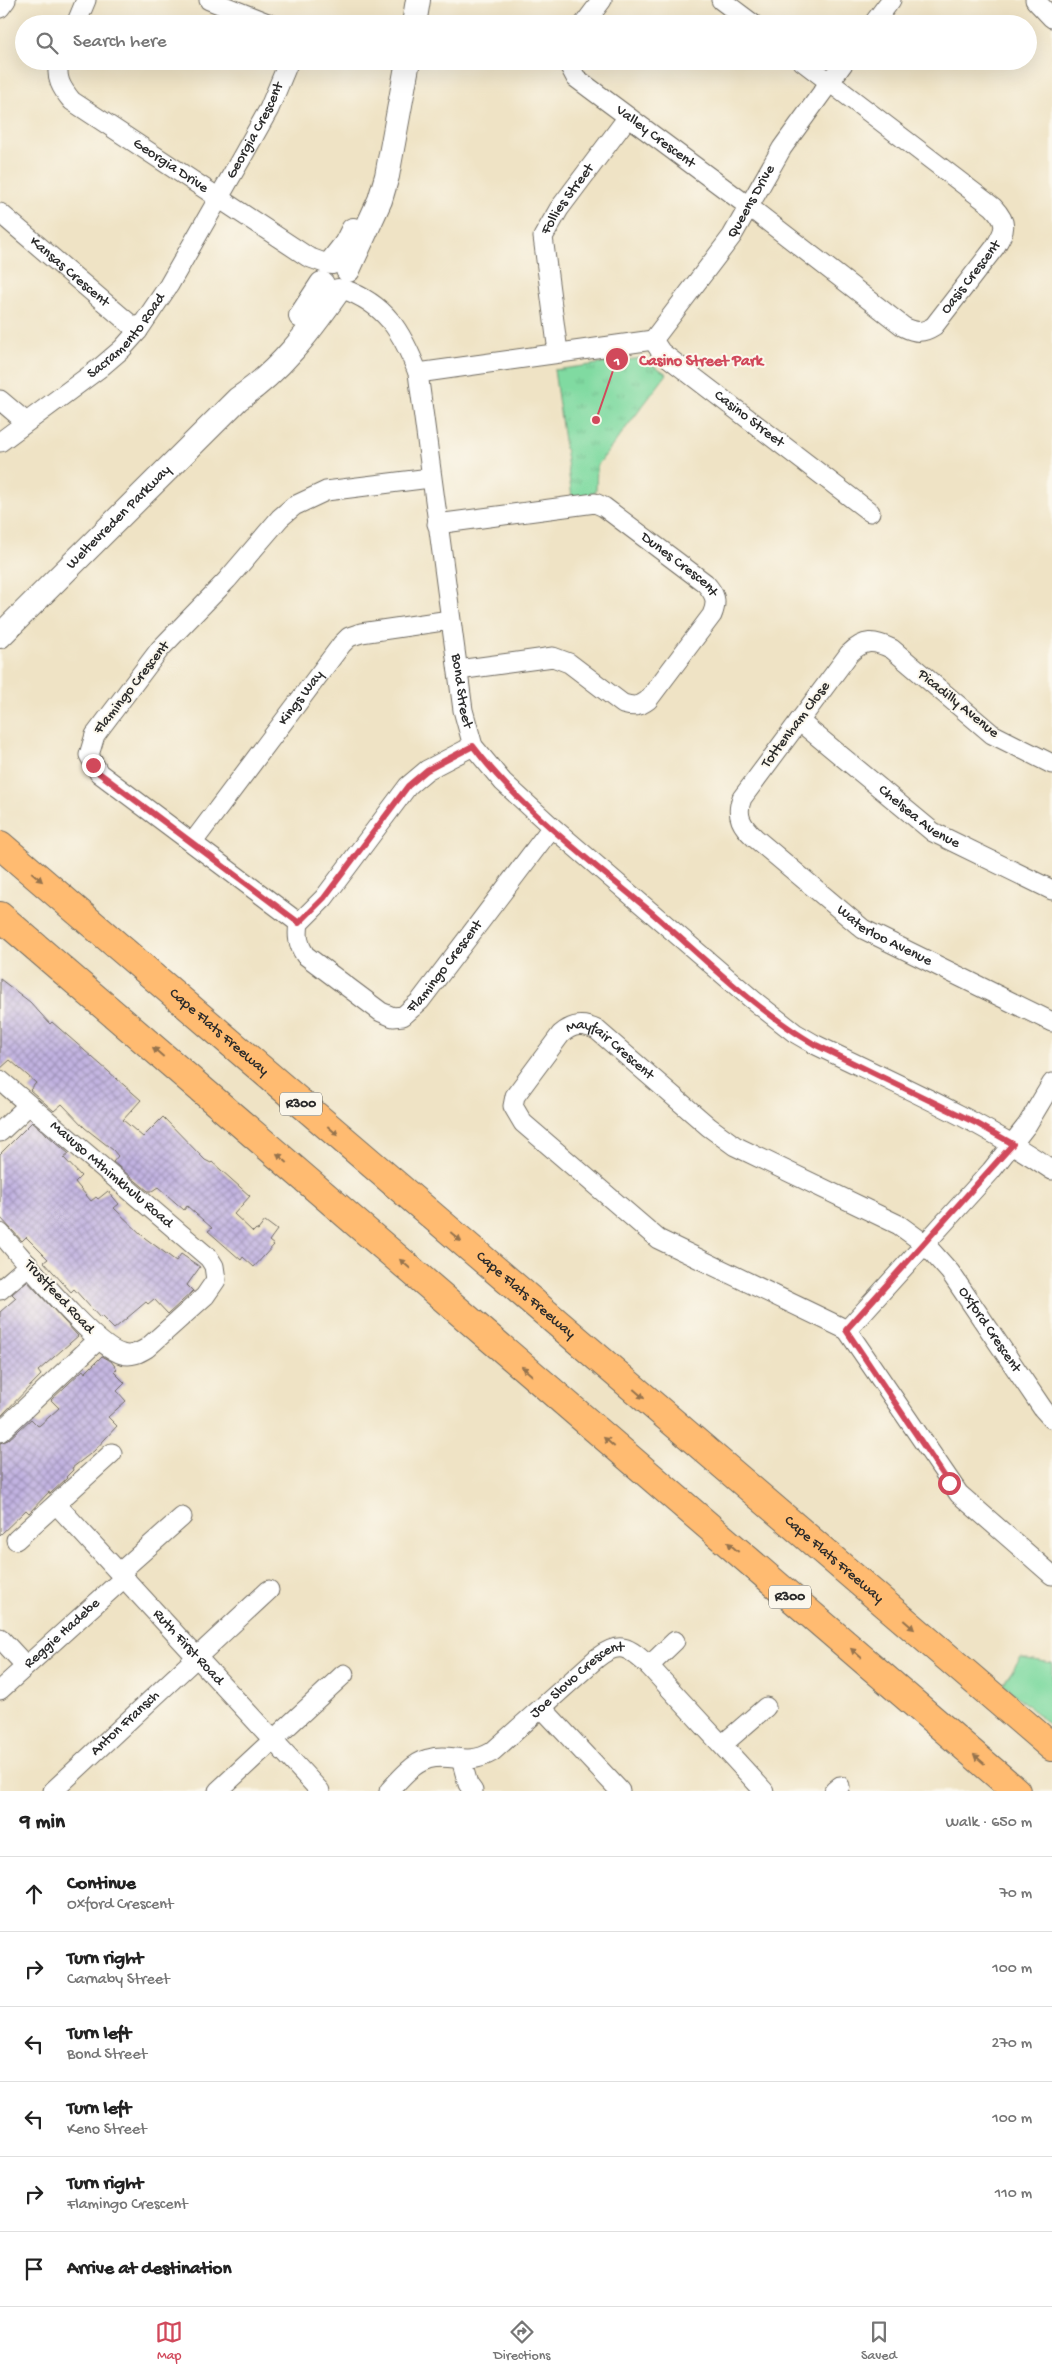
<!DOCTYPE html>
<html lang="en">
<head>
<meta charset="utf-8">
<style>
	body { margin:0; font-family:"Gochi Hand",sans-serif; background:#f2f2f2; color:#222 }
	.stop { position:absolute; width:15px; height:15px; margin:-11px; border:4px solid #d1495b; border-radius:50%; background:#fff }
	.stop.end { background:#d1495b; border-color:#fff; box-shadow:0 1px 5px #0008 }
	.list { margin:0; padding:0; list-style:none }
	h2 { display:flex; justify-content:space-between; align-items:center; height:65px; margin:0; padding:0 20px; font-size:21px }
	h2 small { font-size:16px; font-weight:400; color:#767676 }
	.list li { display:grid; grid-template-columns:32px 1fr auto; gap:15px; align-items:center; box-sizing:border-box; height:75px; padding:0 20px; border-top:1px solid #e0e0e0 }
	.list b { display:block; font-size:19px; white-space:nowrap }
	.list p { margin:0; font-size:16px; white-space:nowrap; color:#767676 }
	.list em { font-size:16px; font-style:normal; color:#767676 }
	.icon { flex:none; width:28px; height:28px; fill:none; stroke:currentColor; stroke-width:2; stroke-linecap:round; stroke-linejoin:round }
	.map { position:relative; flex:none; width:1052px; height:1791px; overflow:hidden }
	.search { position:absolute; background:#fff; box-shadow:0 5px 20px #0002; left:15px; right:15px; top:15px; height:55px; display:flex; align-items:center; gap:12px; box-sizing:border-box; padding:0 18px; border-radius:28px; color:#767676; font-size:19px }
	.sheet { height:515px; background:#fff }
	nav { display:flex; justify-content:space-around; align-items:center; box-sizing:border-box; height:70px; border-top:1px solid #e0e0e0; background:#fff; font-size:14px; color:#767676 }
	nav a { display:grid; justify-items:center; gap:2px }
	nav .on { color:#d1495b }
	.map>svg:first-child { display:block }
	.green { fill:#80daa1; stroke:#568266 }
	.park { fill:url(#park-tufts); stroke:#568266 }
	.building { fill:url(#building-cross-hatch) }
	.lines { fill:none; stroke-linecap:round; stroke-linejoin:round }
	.minor-casing { stroke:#706b61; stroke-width:21 }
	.tertiary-casing { stroke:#706b61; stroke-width:26 }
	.motorway-casing { stroke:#706b61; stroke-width:30 }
	.minor { stroke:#fff; stroke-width:19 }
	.tertiary { stroke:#fff; stroke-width:24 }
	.motorway { stroke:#ffbb71; stroke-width:28 }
	.oneway { fill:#95734e }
	.route { stroke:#d1495b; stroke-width:6 }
	.labels { text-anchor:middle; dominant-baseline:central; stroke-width:4; stroke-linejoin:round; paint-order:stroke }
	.shield { fill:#fbf7ec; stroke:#696865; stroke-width:1 }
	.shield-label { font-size:14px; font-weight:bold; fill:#2b2b2b }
	.street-label { font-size:15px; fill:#2b2b2b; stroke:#fbf7ec }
	.leader { fill:none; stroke:#d1495b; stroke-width:2 }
	.callout-dot { fill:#d1495b; stroke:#fbf7ec; stroke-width:2 }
	.mark-label { font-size:15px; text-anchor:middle; font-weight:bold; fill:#fff }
	.callout-label { font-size:16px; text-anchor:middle; font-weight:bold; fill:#d1495b; stroke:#fbf7ec; stroke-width:4; stroke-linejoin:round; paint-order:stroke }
</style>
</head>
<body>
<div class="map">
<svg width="1052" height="1791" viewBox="0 0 1052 1791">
	<defs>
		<pattern id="park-tufts" width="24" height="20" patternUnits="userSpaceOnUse" patternTransform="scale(1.25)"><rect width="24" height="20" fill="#80daa1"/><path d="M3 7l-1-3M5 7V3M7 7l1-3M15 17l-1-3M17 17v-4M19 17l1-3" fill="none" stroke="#6fbb8b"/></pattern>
		<pattern id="building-cross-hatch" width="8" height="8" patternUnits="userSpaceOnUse" patternTransform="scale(1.25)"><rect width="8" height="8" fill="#c1b2e1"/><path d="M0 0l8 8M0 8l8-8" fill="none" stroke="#9d91b7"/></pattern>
	</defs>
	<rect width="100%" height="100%" fill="#fbf7ec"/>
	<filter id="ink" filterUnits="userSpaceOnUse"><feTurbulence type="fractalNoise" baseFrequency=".02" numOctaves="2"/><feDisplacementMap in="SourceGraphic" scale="10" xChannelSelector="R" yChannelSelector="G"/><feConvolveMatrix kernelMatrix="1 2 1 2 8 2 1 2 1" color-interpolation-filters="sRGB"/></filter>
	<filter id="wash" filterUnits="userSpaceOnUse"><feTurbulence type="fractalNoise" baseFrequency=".0096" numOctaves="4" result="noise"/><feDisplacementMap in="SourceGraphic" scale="20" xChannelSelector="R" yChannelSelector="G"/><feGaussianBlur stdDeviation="1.12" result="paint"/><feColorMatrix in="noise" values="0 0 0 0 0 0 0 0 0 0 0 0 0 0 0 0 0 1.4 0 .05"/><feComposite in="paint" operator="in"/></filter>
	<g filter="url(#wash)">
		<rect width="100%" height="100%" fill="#efe3c5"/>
		<!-- green -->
		<path class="green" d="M 1021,1658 L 1052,1663 L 1052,1727 L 1003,1684 Z"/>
		<!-- park -->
		<path class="park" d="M 642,358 L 667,374 L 597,466 L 596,490 L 593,496 L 572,497 L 554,370 Z"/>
		<g id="blocks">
			<!-- building -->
			<path class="building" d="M 0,979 L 30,1002 L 50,1024 L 52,1022 L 141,1100 L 123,1120 L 143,1137 L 163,1117 L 205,1160 L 211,1163 L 212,1162 L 250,1196 L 234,1214 L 253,1232 L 256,1229 L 258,1230 L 265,1221 L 277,1230 L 269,1241 L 274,1245 L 254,1267 L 243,1257 L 241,1260 L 208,1231 L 212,1228 L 187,1206 L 184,1210 L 158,1187 L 152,1191 L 148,1191 L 113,1162 L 118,1156 L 113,1150 L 85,1128 L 62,1104 L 54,1111 L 30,1090 L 36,1083 L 10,1060 L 0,1069 Z
				M 32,1122 L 69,1154 L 64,1158 L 81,1176 L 75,1182 L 91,1201 L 96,1197 L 98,1199 L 108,1191 L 119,1204 L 114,1208 L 145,1238 L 176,1261 L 181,1254 L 200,1267 L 187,1285 L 193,1291 L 168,1314 L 154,1299 L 148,1304 L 146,1302 L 114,1329 L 101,1316 L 100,1318 L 74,1289 L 71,1292 L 44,1262 L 48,1259 L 26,1237 L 22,1241 L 0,1217 L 0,1154 Z
				M 27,1281 L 78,1336 L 38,1371 L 41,1375 L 0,1417 L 0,1312 L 16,1298 L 12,1294 Z
				M 102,1356 L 111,1361 L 117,1369 L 114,1372 L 125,1383 L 117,1391 L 126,1401 L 108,1417 L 117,1426 L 94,1451 L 72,1468 L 73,1470 L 66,1477 L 67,1478 L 50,1494 L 49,1492 L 29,1513 L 26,1510 L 0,1535 L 0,1443 L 8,1440 L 31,1419 L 38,1426 L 40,1425 L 59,1408 L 51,1400 L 83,1370 L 85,1373 Z"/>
		</g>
	</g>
	<g filter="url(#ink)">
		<use href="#blocks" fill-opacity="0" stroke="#706b61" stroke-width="1"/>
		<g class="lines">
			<defs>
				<g id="minor">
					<path d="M 209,0 L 270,24"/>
					<path d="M 721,0 L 753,24"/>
					<path d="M 1035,0 L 1052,18"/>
					<path d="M 0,8 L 6,0"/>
					<path d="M 76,24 L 86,0"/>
					<path d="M 584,24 L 602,0"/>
					<path d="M 873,24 L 891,0"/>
					<path id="s1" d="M 60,61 C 54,77 62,89 72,101 L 308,257 L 327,264"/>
					<path id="s2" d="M 567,61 L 576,78 L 748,206 L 904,327 C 916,333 923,333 934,326 L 995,247 C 1006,229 1008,223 993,207 L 802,61"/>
					<path id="s3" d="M 0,213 L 138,331"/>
					<path id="s4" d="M 343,289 C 386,304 402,332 418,373 L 463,710 L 473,746 L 503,782 L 552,827 L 753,1000 L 795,1033 L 814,1044 C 894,1083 978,1119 1052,1170"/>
					<path id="s5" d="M 653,340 L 732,236 L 782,148 L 845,61"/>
					<path id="s6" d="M 653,340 L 661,352 L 870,512"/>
					<path id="s7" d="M 558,352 L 543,237 L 559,209 L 628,117"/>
					<path d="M 418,373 L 653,340"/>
					<path d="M 0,400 L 26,422"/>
					<path id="s8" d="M 0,442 L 101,367 L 122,349 L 138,331 L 169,285 L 241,159 L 269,109 L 289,61"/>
					<path id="s9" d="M 430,478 L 326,491 L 294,506 L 280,518 L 227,580 L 160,649 L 95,735 L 89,755 L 99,773 L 299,923 C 297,936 298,944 305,955 L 381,1012 L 393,1017 L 403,1016 L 420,1001 L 552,827"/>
					<path id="s10" d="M 437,524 L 595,503 L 604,507 L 705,583 C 715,594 718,601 712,615 L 648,700 C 639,707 634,707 623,704 L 569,663 L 553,657 L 458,670"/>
					<path id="s11" d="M 799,721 L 933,832 L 1052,890"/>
					<path id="s12" d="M 1052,764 L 992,734 L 892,649 C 874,640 864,639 849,654 L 742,798 C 735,816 742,826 755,838 L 863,929 L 1052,1022"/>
					<path id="s13" d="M 193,842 L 342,644 L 349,637 L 361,633 L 450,620"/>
					<path d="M 299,923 L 324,898 L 408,786 L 427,770 L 473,746"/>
					<path id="s14" d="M 0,1080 L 209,1258 L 214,1266 L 216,1280 L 205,1296 L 147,1348 C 139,1353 131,1357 122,1354 C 94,1347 23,1258 0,1233"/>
					<path d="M 0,1132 L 29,1105"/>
					<path d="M 0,1290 L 29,1265"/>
					<path id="s15" d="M 847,1330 L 658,1239 L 523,1123 L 513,1106 L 515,1096 L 561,1034 C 573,1024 583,1023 597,1030 L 709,1127 L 735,1146 L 899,1225 L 925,1244 L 950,1272 L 1043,1409 L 1052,1419"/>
					<path d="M 847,1330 L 959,1494 L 1052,1575"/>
					<path d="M 847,1330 L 991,1171 L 1027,1125 L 1052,1083"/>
					<path d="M 0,1432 L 98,1340"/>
					<path id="s16" d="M 56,1504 L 320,1791"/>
					<path d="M 16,1540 L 112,1453"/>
					<path d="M 120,1572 L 182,1517"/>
					<path d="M 0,1638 L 26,1666"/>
					<path d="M 649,1666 L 675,1641"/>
					<path id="s17" d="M 0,1690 L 125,1577"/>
					<path d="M 542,1708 L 620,1791"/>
					<path d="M 722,1745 L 766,1707"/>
					<path d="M 461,1759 L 468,1784 L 473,1791"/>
					<path id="s18" d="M 53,1791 L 269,1590"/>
					<path d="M 218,1791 L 344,1674"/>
					<path id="s19" d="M 389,1791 C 399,1780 413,1763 428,1759 C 452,1752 466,1767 492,1752 L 597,1658 C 621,1639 630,1649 649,1666 L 764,1791"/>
					<path d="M 834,1791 L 840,1786"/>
				</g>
				<g id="tertiary">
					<path d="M 414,24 L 418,0"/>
					<path d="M 332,262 L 346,244 L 353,230"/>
					<path d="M 348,270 L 380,200 L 387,176 L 408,61"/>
					<path d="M 301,316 L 322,284"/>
					<path id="s20" d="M 0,636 L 238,399 C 280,371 309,332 338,291"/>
				</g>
				<g id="motorway">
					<path id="s21" d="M 0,845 L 1052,1747"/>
					<path d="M 0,916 L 1016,1791"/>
				</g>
			</defs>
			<!-- minor casing -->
			<use href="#minor" class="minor-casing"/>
			<!-- tertiary casing -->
			<use href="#tertiary" class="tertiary-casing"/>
			<!-- motorway casing -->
			<use href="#motorway" class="motorway-casing"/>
			<!-- minor -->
			<use href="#minor" class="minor"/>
			<!-- tertiary -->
			<use href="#tertiary" class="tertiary"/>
			<!-- motorway -->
			<use href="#motorway" class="motorway"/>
		</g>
		<!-- one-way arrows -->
		<defs><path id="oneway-solid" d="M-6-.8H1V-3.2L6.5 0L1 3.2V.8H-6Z" transform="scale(1.25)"/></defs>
		<g class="oneway">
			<use href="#oneway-solid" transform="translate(37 877) rotate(41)"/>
			<use href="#oneway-solid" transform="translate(158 1052) rotate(-139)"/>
			<use href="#oneway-solid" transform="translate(333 1131) rotate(41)"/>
			<use href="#oneway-solid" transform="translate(282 1158) rotate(-139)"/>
			<use href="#oneway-solid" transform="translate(456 1237) rotate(41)"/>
			<use href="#oneway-solid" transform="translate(405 1264) rotate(-139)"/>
			<use href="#oneway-solid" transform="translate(527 1371) rotate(-139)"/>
			<use href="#oneway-solid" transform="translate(639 1394) rotate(41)"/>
			<use href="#oneway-solid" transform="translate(609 1442) rotate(-139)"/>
			<use href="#oneway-solid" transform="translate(733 1547) rotate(-139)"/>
			<use href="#oneway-solid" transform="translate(909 1625) rotate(41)"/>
			<use href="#oneway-solid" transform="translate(856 1653) rotate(-139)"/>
			<use href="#oneway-solid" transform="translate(979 1759) rotate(-139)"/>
		</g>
	</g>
	<g class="lines" filter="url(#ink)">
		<!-- route -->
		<path class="route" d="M 93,765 L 99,773 L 299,923 L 324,898 L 408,786 L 427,770 L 473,746 C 520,809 591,861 651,912 C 703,957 754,1009 814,1044 L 976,1123 L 1013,1144 L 846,1330 L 949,1483"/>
	</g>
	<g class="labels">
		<!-- shield labels -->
		<g class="shield">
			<rect x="280" y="1092.5" width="42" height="23" rx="4"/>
			<rect x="769" y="1585.5" width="42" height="23" rx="4"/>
		</g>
		<g class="shield-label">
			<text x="301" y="1104">R300</text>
			<text x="790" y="1597">R300</text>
		</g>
		<!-- street labels -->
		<g class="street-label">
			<text stroke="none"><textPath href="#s8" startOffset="410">Georgia Crescent</textPath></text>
			<text stroke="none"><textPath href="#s2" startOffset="118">Valley Crescent</textPath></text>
			<text stroke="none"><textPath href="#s1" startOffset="162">Georgia Drive</textPath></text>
			<text stroke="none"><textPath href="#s7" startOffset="161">Follies Street</textPath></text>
			<text stroke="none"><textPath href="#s5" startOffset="170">Queens Drive</textPath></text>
			<text stroke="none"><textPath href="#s3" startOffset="91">Kansas Crescent</textPath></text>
			<text stroke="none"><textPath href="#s2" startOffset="524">Oasis Crescent</textPath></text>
			<text stroke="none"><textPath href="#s8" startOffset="166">Sacramento Road</textPath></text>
			<text stroke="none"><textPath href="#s6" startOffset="125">Casino Street</textPath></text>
			<text stroke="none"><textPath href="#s20" startOffset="168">Weltevreden Parkway</textPath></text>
			<text stroke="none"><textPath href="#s10" startOffset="264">Dunes Crescent</textPath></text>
			<text transform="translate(132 688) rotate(-52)">Flamingo Crescent</text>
			<text stroke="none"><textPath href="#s4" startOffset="438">Bond Street</textPath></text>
			<text stroke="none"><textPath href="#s13" startOffset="180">Kings Way</textPath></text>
			<text transform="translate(958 704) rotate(39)">Picadilly Avenue</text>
			<text transform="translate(796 725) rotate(-53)">Tottenham Close</text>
			<text stroke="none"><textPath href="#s11" startOffset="154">Chelsea Avenue</textPath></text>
			<text stroke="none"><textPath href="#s12" startOffset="634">Waterloo Avenue</textPath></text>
			<text stroke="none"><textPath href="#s9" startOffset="952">Flamingo Crescent</textPath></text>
			<text stroke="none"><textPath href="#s21" startOffset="288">Cape Flats Freeway</textPath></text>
			<text stroke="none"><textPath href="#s15" startOffset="554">Mayfair Crescent</textPath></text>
			<text stroke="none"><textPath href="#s14" startOffset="146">Mavuso Mthimkhulu Road</textPath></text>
			<text transform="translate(59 1297) rotate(47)">Trustfeed Road</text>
			<text stroke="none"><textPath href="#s21" startOffset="692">Cape Flats Freeway</textPath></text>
			<text stroke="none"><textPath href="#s15" startOffset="1036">Oxford Crescent</textPath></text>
			<text stroke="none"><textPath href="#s21" startOffset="1098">Cape Flats Freeway</textPath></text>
			<text stroke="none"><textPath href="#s17" startOffset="84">Reggie Hadebe</textPath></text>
			<text stroke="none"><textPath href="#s16" startOffset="195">Ruth First Road</textPath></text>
			<text stroke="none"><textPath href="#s19" startOffset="229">Joe Slovo Crescent</textPath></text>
			<text stroke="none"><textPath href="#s18" startOffset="99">Anton Fransch</textPath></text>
		</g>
	</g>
	<!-- callouts -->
	<path class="leader" d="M596 420L617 359"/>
	<g class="callout-dot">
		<circle cx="596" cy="420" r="5"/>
		<circle cx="617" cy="359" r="12"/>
	</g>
	<g class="mark-label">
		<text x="617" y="365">1</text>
	</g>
	<g class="callout-label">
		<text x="701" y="365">Casino Street Park</text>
	</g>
</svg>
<div class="stop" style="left:949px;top:1483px"></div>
<div class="stop end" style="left:93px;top:765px"></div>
<div class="search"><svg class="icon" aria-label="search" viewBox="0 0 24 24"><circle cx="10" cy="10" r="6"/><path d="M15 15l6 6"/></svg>Search here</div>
</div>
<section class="sheet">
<h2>9 min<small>Walk · 650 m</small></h2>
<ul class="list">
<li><svg class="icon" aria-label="ahead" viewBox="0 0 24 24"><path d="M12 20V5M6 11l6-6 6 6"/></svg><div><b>Continue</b><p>Oxford Crescent</p></div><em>70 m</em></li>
<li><svg class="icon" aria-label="right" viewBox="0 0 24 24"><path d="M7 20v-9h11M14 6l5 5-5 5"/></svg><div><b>Turn right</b><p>Carnaby Street</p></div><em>100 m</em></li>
<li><svg class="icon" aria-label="left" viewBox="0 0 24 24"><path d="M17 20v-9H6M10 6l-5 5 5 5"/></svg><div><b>Turn left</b><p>Bond Street</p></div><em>270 m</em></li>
<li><svg class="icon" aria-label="left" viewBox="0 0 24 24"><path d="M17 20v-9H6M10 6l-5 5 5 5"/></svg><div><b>Turn left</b><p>Keno Street</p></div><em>100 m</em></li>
<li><svg class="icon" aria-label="right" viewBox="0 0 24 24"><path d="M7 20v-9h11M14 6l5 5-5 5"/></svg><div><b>Turn right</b><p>Flamingo Crescent</p></div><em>110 m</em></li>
<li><svg class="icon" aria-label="arrive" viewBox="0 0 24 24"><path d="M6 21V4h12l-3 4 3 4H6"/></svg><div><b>Arrive at destination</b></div></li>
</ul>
</section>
<nav>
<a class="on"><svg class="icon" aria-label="map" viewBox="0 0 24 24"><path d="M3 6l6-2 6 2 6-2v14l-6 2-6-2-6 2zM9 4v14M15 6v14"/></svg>Map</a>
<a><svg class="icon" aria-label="directions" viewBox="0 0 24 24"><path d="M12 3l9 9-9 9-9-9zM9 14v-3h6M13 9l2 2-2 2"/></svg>Directions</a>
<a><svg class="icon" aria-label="saved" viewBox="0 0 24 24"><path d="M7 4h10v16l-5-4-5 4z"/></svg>Saved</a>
</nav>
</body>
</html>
